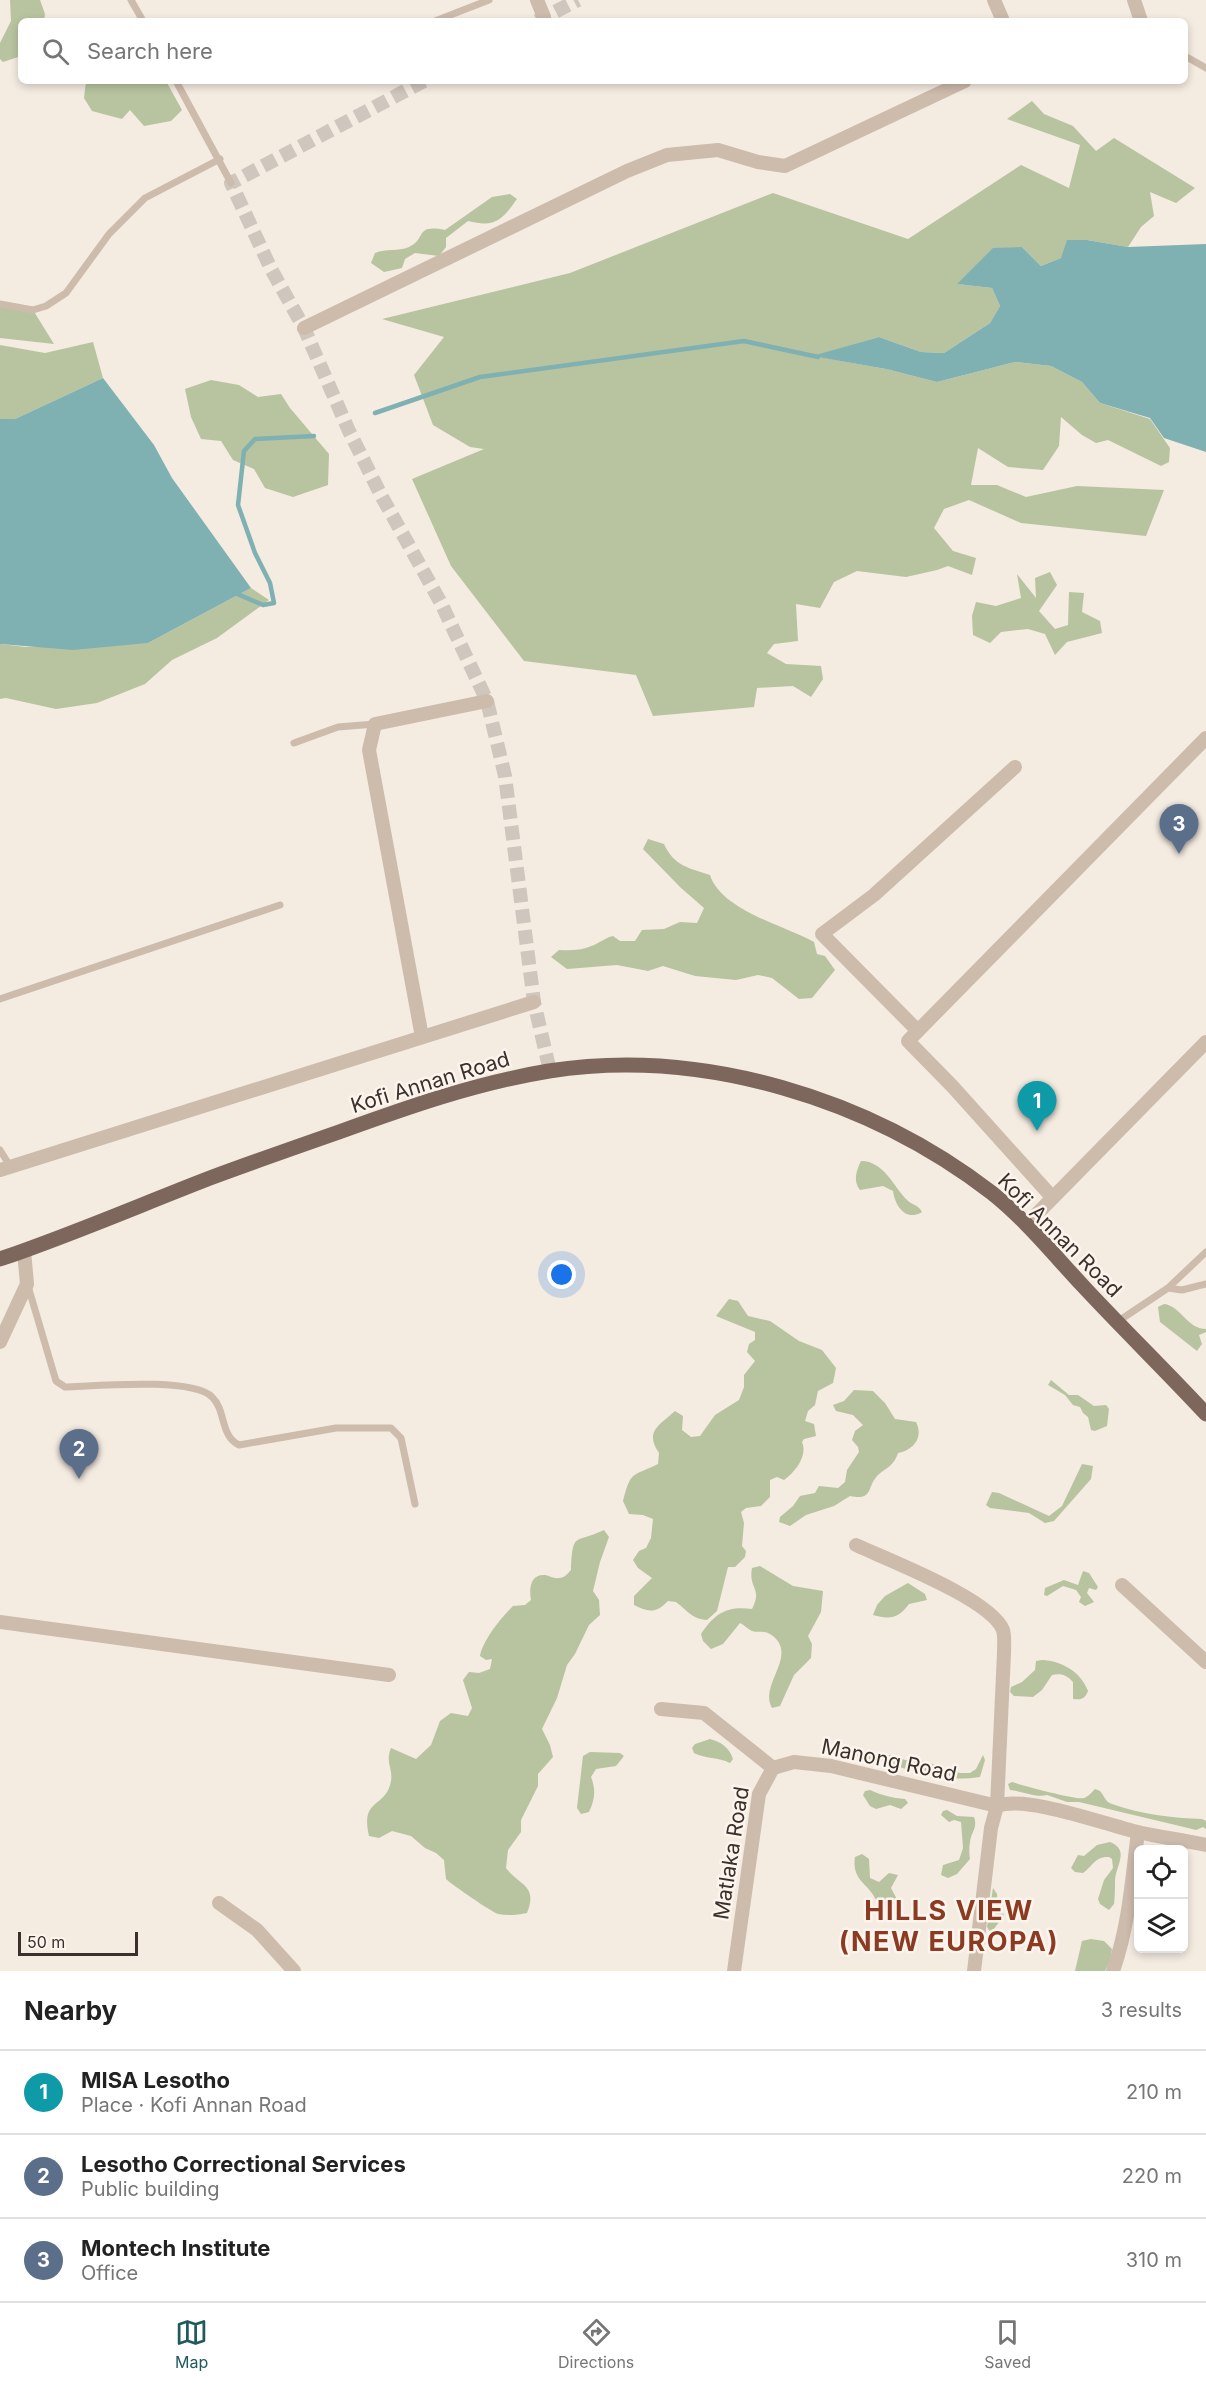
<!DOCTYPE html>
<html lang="en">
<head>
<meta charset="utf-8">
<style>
	body { margin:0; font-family:Inter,sans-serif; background:#f2f2f2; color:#222 }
	.controls { position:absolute; right:18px; bottom:18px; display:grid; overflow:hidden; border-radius:9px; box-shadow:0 3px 9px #0003 }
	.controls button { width:54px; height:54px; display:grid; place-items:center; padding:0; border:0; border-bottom:2px solid #e0e0e0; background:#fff; color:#222; font:30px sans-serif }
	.scale { position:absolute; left:18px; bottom:15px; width:120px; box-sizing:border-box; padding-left:6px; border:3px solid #3b302b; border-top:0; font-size:16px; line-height:21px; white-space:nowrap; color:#3b302b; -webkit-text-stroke:4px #fbf5ee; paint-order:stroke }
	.you { position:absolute; left:562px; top:1275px; width:21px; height:21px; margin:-15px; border:4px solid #fff; border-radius:50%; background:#1a73e8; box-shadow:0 0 0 9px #1a73e833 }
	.badge { display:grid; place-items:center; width:39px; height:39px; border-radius:50%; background:#1f5a5e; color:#fff; font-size:20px; font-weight:700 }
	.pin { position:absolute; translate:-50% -50px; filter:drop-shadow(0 2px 3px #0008) }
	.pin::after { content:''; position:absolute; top:32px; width:21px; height:18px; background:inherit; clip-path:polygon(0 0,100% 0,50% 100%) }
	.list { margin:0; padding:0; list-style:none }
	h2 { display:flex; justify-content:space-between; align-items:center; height:78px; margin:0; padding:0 24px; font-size:26px }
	h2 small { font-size:20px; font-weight:400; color:#767676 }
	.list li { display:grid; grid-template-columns:39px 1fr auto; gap:18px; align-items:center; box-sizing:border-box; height:84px; padding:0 24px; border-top:2px solid #e0e0e0 }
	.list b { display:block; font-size:22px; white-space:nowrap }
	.list p { margin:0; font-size:20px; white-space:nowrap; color:#767676 }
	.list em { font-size:20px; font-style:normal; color:#767676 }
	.icon { flex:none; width:33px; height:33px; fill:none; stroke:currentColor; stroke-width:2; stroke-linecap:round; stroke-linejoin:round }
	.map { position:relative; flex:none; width:1206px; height:1971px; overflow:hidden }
	.search { position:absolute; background:#fff; box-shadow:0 3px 9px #0003; left:18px; right:18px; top:18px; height:66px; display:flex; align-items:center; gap:15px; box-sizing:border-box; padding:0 21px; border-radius:9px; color:#767676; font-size:22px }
	.sheet { height:330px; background:#fff }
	nav { display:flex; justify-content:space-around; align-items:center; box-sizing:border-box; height:84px; border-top:2px solid #e0e0e0; background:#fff; font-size:16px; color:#767676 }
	nav a { display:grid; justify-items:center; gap:3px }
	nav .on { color:#1f5a5e }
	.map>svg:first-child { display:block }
	.green { fill:#b8c4a0 }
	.water { fill:#7fb0b2 }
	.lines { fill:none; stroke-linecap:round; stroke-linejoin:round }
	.stream { stroke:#7fb0b2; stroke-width:4.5 }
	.minor-tunnel { stroke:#cfc6bd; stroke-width:14; stroke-dasharray:14 7; stroke-linecap:butt }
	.service { stroke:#cdbbac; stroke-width:7 }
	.minor { stroke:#cdbbac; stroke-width:14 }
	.primary { stroke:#7d675c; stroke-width:15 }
	.labels { text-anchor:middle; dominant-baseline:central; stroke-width:5; stroke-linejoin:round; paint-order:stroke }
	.street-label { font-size:21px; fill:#3b302b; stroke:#fbf5ee }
	.district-label { font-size:27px; font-weight:bold; letter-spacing:1.5px; fill:#8c3b22; stroke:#fbf5ee }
</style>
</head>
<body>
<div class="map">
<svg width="1206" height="1971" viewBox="0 0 1206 1971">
	<rect width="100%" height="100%" fill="#f4ebe1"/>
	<!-- green -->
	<path class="green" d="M 10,0 L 40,0 L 45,14 L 44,21 L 21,21 L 21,56 L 3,62 L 0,59 L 0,43 L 11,21 Z
		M 86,81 L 166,81 L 182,110 L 171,121 L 144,126 L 130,110 L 122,119 L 92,111 L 84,98 Z
		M 1032,101 L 1044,114 L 1073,126 L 1096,151 L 1114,138 L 1195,188 L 1176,203 L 1150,192 L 1154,216 L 1141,227 L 1128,247 L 1087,240 L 1061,258 L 1041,266 L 1022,247 L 958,284 L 992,288 L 1000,306 L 990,323 L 944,353 L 921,352 L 879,337 L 814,356 L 886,369 L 937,382 L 1015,362 L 1051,366 L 1082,382 L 1100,403 L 1150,419 L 1170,448 L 1169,462 L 1161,466 L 1108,440 L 1096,443 L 1082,435 L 1061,417 L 1059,446 L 1043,470 L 1008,467 L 978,448 L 971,485 L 997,485 L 1026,497 L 1077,486 L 1164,490 L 1146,536 L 1021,523 L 969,500 L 944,509 L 934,528 L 953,551 L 976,558 L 972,575 L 948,566 L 937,570 L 906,577 L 857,571 L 834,582 L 820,608 L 796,604 L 798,641 L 774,644 L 767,653 L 786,664 L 821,666 L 823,679 L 811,697 L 793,686 L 757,688 L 754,707 L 653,716 L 636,675 L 524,661 L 451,566 L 412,479 L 484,449 L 470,447 L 433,425 L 414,375 L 444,337 L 382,319 L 570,273 L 773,193 L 908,239 L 1021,165 L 1069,188 L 1080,145 L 1007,119 Z
		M 510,194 L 517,199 C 502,220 495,228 468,221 L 446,238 L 446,247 L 439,256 L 415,253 L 405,259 L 402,268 L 384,272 L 371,263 L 375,253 C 386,248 398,252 409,247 C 427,239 414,224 445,230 L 492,197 Z
		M 0,304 L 33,310 L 54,344 L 0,338 Z
		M 93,342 L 103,378 L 15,419 L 0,419 L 0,345 L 45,353 Z
		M 211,380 L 239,385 L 258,397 L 281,394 L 290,408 L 329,454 L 328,485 L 293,497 L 265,488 L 254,469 L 233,460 L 221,441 L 201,439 L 191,417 L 185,389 Z
		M 1050,572 L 1057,585 L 1039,611 L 1055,629 L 1068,625 L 1069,592 L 1084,593 L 1082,612 L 1100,621 L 1102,633 L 1067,642 L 1055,655 L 1045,634 L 1028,629 L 1001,632 L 990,643 L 973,635 L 972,616 L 976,602 L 996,606 L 1021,598 L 1017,574 L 1036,598 L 1035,578 Z
		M 251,588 L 269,600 L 217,638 L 172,660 L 145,684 L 97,703 L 56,709 L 6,698 L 0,699 L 0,644 L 26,647 L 148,643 Z
		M 648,839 L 664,844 C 674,866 689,868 710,875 C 721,910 785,926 814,942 L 817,954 L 825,956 L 835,970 L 812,998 L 799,999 L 772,978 L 758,975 L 736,980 L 695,976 L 663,966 L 648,971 L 617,965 L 567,969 L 551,957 L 559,950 C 571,951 583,950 594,945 C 601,942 605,938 613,936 L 620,941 L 635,941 L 642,930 L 664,929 L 680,922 L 697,923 L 704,908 L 680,887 L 643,849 Z
		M 861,1161 C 884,1161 893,1186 907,1200 C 912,1205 919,1205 922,1212 C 906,1222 895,1206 893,1191 L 883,1186 L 860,1190 C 853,1181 856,1171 861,1161 Z
		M 729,1299 L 738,1301 L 748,1316 L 770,1321 L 799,1341 L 822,1350 L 836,1368 L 833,1383 L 818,1391 L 815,1405 L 808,1411 L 805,1421 L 814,1424 L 816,1436 L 804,1439 L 802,1442 C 808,1456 795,1472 784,1480 L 777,1477 L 770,1480 L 770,1497 L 761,1506 L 746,1508 L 741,1512 L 744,1523 L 742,1546 L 746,1551 L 745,1557 L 735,1567 L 728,1567 L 717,1611 L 707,1620 C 692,1619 688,1611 676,1602 L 668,1601 C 656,1614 648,1612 634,1605 L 634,1596 L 652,1578 L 638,1568 L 633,1560 L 639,1551 L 646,1548 L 651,1538 L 653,1519 L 643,1515 L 629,1514 L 623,1501 C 631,1470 632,1477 658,1464 L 659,1453 C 644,1431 660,1425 675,1411 L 683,1416 L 682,1430 L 691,1437 L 700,1436 L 715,1415 L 739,1400 L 744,1387 L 744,1375 L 755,1361 L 747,1352 L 749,1344 L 755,1340 L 755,1332 L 716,1316 Z
		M 1164,1304 C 1181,1306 1187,1329 1206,1329 L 1206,1332 L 1199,1335 L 1202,1344 L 1197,1351 L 1160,1322 L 1158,1307 Z
		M 1051,1380 L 1069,1395 L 1078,1395 L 1094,1406 L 1106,1405 L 1109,1409 L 1107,1426 L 1095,1431 L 1091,1430 L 1088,1417 L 1083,1413 L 1080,1407 L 1073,1405 L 1065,1395 L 1048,1385 Z
		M 854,1390 L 873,1391 L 885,1403 L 895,1419 L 916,1422 C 924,1438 913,1450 898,1453 C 894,1466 887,1467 878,1475 C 866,1487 874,1501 850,1496 L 834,1506 L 806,1515 L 790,1526 L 779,1522 L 780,1517 L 793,1506 L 800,1496 L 815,1493 L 819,1486 L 838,1488 L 845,1482 L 847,1470 L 859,1452 L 858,1447 L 852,1440 L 855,1431 L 863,1425 L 853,1415 L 836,1411 L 833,1405 L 844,1401 Z
		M 1082,1464 L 1093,1466 L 1091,1479 L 1054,1521 L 1045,1523 L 1029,1513 L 990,1508 L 986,1505 L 992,1492 L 999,1493 L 1049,1516 L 1062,1506 Z
		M 604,1530 L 609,1537 L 600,1562 L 593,1591 L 599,1600 L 600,1615 L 589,1625 L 575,1654 L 567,1665 L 557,1698 L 542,1729 L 550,1745 L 553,1757 L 538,1774 L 538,1786 L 521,1820 L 521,1832 L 508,1850 L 506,1868 C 520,1886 538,1885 527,1913 C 518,1915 508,1916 498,1914 C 492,1912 452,1885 446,1879 L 444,1860 L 436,1853 L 425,1848 L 411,1836 L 392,1831 L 379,1838 L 369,1836 C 360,1797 386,1809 391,1781 C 393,1767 385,1763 391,1748 L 416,1759 L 431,1745 L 440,1721 L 451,1713 L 468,1716 L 472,1708 L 463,1680 L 469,1672 L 479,1673 L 490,1669 L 492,1659 L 486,1660 L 480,1656 C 483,1640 501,1618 513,1606 L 525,1605 L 531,1600 C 529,1589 530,1574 545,1575 C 550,1576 554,1579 559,1578 C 565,1578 567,1574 571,1570 C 573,1531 574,1544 604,1530 Z
		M 760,1566 L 793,1586 L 823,1591 L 821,1612 L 808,1636 L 812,1644 L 811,1658 L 794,1675 L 780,1706 L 772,1708 C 758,1684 801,1654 770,1634 C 764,1630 758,1633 752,1631 C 748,1629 744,1625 740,1623 L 723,1644 L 711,1649 L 703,1641 L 701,1634 C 715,1613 727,1606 752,1609 C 763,1588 748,1589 752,1568 Z
		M 1083,1571 L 1089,1573 L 1098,1587 L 1096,1590 L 1089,1588 L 1087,1593 L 1094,1602 L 1085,1606 L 1079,1602 L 1081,1597 L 1076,1590 L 1063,1586 L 1047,1596 L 1044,1595 L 1045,1588 L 1064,1580 L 1078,1585 Z
		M 908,1583 L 925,1594 L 927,1600 L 909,1604 C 899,1618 890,1620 873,1615 L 877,1605 L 885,1596 Z
		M 1042,1660 C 1062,1661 1081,1672 1088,1691 C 1085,1699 1081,1700 1073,1699 L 1073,1682 C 1067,1675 1061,1673 1052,1675 L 1042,1690 L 1033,1697 L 1014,1696 L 1010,1692 L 1011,1687 L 1022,1682 L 1035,1670 L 1036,1661 Z
		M 710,1739 C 721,1742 729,1747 733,1759 L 730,1763 C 718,1757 706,1759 694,1753 L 692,1748 L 695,1744 Z
		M 858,1748 L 872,1755 L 894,1755 L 905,1760 L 920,1760 L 960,1773 L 970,1773 L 976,1769 L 983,1755 L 985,1760 L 980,1777 C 940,1783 914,1771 877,1760 C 865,1761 858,1760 852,1751 Z
		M 590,1752 L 620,1753 L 624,1756 L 616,1766 L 596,1769 L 591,1777 C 596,1790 595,1799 589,1812 L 581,1814 L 577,1808 L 583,1756 Z
		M 1012,1782 C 1021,1785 1079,1801 1084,1798 C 1088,1797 1092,1792 1095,1789 L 1100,1791 C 1104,1795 1105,1802 1112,1804 C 1140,1814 1173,1818 1202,1819 L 1206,1821 L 1206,1829 L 1203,1827 L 1196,1830 L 1184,1827 L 1079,1802 L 1067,1802 L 1047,1795 C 1036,1798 1022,1791 1010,1790 L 1008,1784 Z
		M 870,1790 C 881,1795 892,1798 905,1799 L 908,1803 L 901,1809 L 890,1805 L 876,1809 L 870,1806 L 863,1795 L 865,1791 Z
		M 947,1810 L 957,1816 L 974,1817 C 978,1828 971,1832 970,1842 C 969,1848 969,1854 970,1859 L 957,1874 L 948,1878 L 941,1875 L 943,1865 L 959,1860 L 963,1848 L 961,1822 L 954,1820 L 949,1822 L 941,1815 L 943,1811 Z
		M 1110,1842 C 1130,1850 1116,1865 1115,1880 C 1115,1888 1115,1896 1114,1904 L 1109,1910 L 1100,1904 L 1098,1899 L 1104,1880 L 1113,1868 L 1112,1859 L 1109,1857 C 1095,1856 1093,1866 1083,1873 L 1075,1872 L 1071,1868 L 1078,1855 L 1084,1856 L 1097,1845 Z
		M 862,1854 L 869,1859 L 870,1878 L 879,1882 L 889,1873 L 898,1875 L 891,1888 L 899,1903 L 897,1910 L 889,1911 L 879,1907 C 872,1883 851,1883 855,1857 Z
		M 993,1888 L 997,1894 L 998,1908 L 1004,1915 L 991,1933 L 987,1927 Z
		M 1091,1939 L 1104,1941 L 1112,1949 L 1110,1961 L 1105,1971 L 1075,1971 L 1082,1941 Z"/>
	<!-- water -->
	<path class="water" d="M 1067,240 L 1087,240 L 1128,247 L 1206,244 L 1206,452 L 1164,438 L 1150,418 L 1100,403 L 1082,382 L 1051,366 L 1015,362 L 937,382 L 886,369 L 812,356 L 879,337 L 921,352 L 944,353 L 990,323 L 1000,306 L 992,288 L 957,284 L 993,248 L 1022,247 L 1041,266 L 1061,258 Z
		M 103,378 L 154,445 L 172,478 L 251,588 L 148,643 L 73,650 L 0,644 L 0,419 L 15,419 Z"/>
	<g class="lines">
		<!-- stream -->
		<path class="stream" d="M 375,413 L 480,377 L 744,341 L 818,357
			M 235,593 L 263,605 L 274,603 L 270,583 L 255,553 L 238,505 L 244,451 L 255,439 L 314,436"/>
		<!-- minor-tunnel -->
		<path class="minor-tunnel" d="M 537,21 L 578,0
			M 424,81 L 231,183 L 271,269 L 304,328 L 349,431 L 382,497 L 441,603 L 487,701 L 505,776 L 534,1002 L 550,1071"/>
		<!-- service -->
		<path class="service" d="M 131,0 L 143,21
			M 435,21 L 489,0
			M 1185,56 L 1206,68
			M 176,81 L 231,183
			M 0,304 L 33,310 L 46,306 L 66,293 L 109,234 L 145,198 L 220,159
			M 294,743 L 338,727 L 375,724
			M 0,999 L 280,905
			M 0,1150 L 10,1166
			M 28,1286 L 56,1381 L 65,1387 C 95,1386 192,1377 212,1397 C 226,1410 220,1436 239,1445 L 336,1428 L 391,1428 L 401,1438 L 415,1504
			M 1168,1288 L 1182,1290 L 1206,1284
			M 1117,1322 L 1168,1288 L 1206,1252"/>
		<!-- minor -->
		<path class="minor" d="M 537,0 L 544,17
			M 994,0 L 1003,21
			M 1134,0 L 1141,21
			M 304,328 L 627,171 L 667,155 L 718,150 L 758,162 L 785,166 L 965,81
			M 918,1031 L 822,934 L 874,895 L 1015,767
			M 422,1037 L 369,750 L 375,724 L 487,701
			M 0,1170 L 534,1002
			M 1052,1197 L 953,1087 L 908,1041 L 1206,738
			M 1026,1225 L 1206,1042
			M 0,1342 L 27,1284 L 24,1251
			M 856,1545 C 888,1560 991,1599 1003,1630 C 1005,1636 1004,1646 1004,1653 L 997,1806 L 991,1828 L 974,1971
			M 1122,1585 L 1206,1662
			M 0,1622 L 389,1675
			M 661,1709 L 704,1713 L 773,1768
			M 773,1768 L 794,1762 L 831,1766 L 997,1806 C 1026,1795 1104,1824 1137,1832 C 1160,1837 1183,1840 1206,1845
			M 219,1903 L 257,1930 L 294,1971
			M 734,1971 L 759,1794 L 773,1768
			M 1113,1971 C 1129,1926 1132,1879 1138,1832"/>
		<!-- primary -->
		<path class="primary" d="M 0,1259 C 71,1235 140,1205 210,1178 C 253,1162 296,1147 339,1132 C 408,1107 476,1083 549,1071 C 703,1047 870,1099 992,1193 C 1026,1220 1054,1255 1083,1286 C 1123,1329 1166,1371 1206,1414"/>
	</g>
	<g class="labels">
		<!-- street labels -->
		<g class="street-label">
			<text transform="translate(430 1082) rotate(-17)">Kofi Annan Road</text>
			<text transform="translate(1060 1235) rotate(45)">Kofi Annan Road</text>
			<text transform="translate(889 1760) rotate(12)">Manong Road</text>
			<text transform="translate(731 1853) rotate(-81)">Matlaka Road</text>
		</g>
		<!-- district labels -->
		<g class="district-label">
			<text x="949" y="1910">HILLS VIEW<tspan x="949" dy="31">(NEW EUROPA)</tspan></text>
		</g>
	</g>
</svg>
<div class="controls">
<button><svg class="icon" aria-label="locate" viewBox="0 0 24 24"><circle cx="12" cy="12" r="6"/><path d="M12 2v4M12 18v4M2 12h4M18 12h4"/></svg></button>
<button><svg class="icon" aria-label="layers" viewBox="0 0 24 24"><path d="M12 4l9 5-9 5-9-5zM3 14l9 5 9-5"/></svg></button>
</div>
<div class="scale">50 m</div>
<div class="you"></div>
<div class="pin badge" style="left:1037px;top:1131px;background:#0f9aa8">1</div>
<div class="pin badge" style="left:79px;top:1479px;background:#5c6f8a">2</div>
<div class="pin badge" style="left:1179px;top:854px;background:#5c6f8a">3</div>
<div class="search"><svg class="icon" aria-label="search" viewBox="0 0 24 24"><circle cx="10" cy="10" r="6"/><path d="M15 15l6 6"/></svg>Search here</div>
</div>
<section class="sheet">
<h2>Nearby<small>3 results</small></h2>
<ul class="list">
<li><span class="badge" style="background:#0f9aa8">1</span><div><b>MISA Lesotho</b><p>Place · Kofi Annan Road</p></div><em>210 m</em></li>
<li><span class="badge" style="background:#5c6f8a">2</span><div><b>Lesotho Correctional Services</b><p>Public building</p></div><em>220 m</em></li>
<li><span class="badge" style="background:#5c6f8a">3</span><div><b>Montech Institute</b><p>Office</p></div><em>310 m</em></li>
</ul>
</section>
<nav>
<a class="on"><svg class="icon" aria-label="map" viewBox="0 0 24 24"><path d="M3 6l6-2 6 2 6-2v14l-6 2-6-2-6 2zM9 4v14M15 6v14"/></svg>Map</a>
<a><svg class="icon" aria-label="directions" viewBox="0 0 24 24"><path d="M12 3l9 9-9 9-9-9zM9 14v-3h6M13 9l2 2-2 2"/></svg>Directions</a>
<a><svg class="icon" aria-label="saved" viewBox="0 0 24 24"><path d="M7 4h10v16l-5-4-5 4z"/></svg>Saved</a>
</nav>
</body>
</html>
